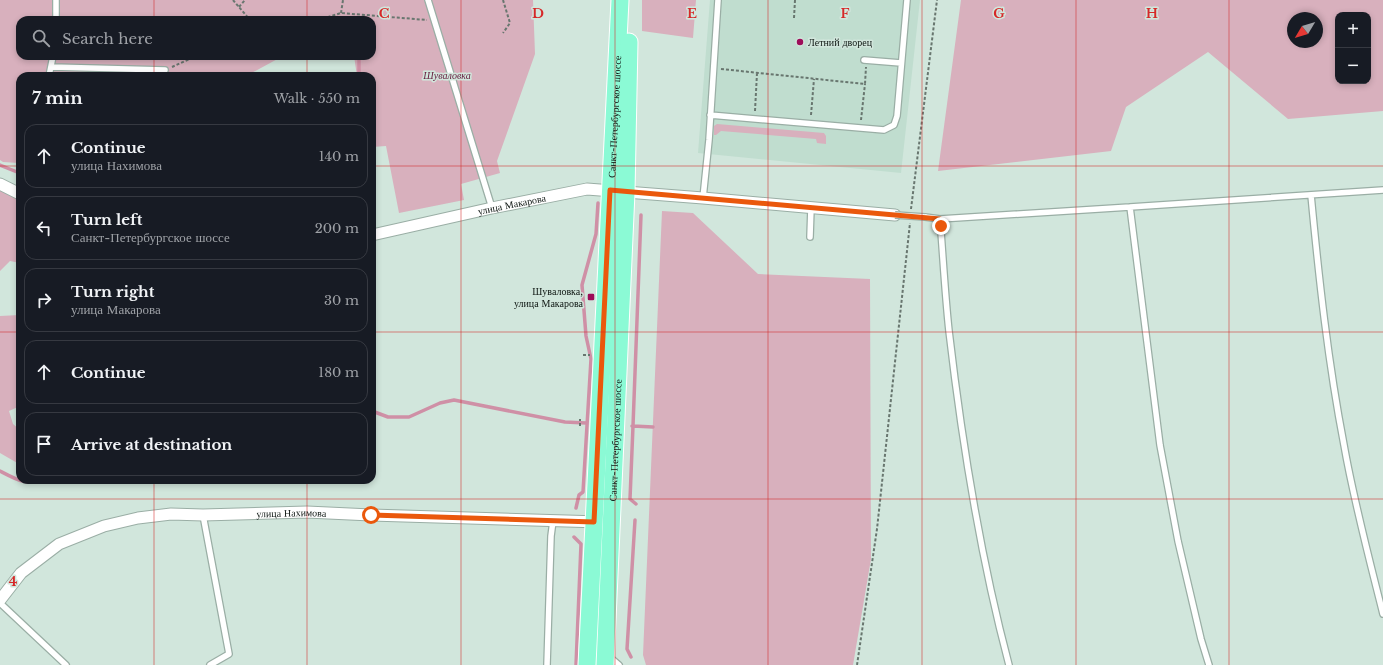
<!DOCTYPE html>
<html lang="en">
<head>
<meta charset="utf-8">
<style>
	body { margin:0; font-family:"Libre Baskerville",serif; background:#20242c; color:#f1f3f6 }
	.controls { position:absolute; right:12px; top:12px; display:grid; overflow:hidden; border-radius:8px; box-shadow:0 2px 6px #0003 }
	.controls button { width:36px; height:36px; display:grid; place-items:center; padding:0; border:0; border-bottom:1px solid #363941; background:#171b24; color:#f1f3f6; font:20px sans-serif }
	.compass { position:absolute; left:1287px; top:12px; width:36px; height:36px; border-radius:50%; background:#171b24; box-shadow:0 2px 6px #0003; rotate:232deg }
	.stop { position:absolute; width:12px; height:12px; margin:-9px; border:3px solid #ea580c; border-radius:50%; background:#fff }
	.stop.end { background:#ea580c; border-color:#fff; box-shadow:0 1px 4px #0008 }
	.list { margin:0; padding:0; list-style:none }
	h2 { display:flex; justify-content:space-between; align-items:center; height:52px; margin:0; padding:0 16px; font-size:17px }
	h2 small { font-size:13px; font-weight:400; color:#9ea1a6 }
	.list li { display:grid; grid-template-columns:26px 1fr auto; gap:12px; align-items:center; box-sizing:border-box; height:64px; margin:0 8px 8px; padding:0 8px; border:1px solid #363941; border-radius:12px }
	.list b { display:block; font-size:15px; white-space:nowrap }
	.list p { margin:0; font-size:13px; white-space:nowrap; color:#9ea1a6 }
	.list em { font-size:13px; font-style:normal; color:#9ea1a6 }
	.icon { flex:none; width:22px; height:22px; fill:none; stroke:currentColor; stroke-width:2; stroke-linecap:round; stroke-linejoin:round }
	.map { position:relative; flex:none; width:1383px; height:665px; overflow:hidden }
	.search { position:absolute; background:#171b24; box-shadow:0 2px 6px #0003; left:16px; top:16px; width:360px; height:44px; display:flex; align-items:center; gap:10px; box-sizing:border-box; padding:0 14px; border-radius:12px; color:#9ea1a6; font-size:15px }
	.panel { position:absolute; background:#171b24; box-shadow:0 2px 6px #0003; left:16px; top:72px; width:360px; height:412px; border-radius:12px }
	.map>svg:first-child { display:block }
	.built { fill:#c0ddcf }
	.green { fill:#d8b0bd; fill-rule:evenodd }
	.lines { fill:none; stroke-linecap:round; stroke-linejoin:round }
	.stream { stroke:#cf90a6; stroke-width:3.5 }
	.service-casing { stroke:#9aaea5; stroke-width:8 }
	.minor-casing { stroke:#9aaea5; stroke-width:13 }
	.primary-casing { stroke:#fff; stroke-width:19 }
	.path { stroke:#68766f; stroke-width:2; stroke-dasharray:3 2; stroke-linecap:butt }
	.service { stroke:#fff; stroke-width:5.5 }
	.minor { stroke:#fff; stroke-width:11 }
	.primary { stroke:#8bfad5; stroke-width:17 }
	.service-bridge-casing { stroke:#9aaea5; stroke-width:8; stroke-linecap:butt }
	.service-bridge { stroke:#fff; stroke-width:5.5 }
	.route { stroke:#ea580c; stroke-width:5 }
	.grid { fill:none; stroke:#d62828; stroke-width:1; stroke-opacity:0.55 }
	.poi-dot { fill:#9d0d59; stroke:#d1e6dc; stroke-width:1.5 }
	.labels { text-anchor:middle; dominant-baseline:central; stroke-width:3; stroke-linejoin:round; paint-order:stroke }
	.poi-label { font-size:10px; fill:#0e1612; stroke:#d1e6dc; text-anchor:start }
	.park-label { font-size:10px; font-style:italic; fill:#651a3c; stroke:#d1e6dc }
	.street-label { font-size:10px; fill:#0e1612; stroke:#d1e6dc }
	.grid-label { font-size:13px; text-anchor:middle; font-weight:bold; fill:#d62828; stroke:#d1e6dc; stroke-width:3; stroke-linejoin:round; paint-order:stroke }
</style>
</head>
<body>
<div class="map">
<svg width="1383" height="665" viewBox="0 0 1383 665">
	<rect width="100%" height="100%" fill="#d1e6dc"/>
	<!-- built -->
	<path class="built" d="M 710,0 L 920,0 L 901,173 L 698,153 Z"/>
	<!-- green -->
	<path class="green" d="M 0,0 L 533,0 L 535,54 L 497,161 L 500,173 L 461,184 L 464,200 L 399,213 L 386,146 L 372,147 L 372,76 L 357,76 L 354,56 L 372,56 L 372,20 L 20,20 L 20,56 L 283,56 L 246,76 L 20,76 L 20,155 L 19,163 L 3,162 L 0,160 Z
		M 642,0 L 696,0 L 693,38 L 642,31 Z
		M 961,0 L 1383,0 L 1383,111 L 1288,119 L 1208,52 L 1126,107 L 1111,151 L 938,171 ZM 1338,15 L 1368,15 L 1368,81 L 1338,81 ZM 1293,18 L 1317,18 L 1317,42 L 1293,42 Z
		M 717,124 L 824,133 L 826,136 L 826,144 L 817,143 L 816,139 L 721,131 L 716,135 L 714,135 L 714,126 Z
		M 0,189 L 20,200 L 20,263 L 10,261 L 0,271 Z
		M 662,211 L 693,213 L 758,274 L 870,279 L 871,559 L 853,665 L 646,665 L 643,655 Z
		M 20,315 L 20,406 L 9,411 L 13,424 L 20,430 L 19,464 L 0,453 L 0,316 Z"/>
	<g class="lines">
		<!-- stream -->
		<path class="stream" d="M 359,56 L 359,76
			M 0,165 L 17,172 L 20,172
			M 641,215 L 633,426 L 653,427
			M 372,411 L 388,417 L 409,417 L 440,403 L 454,400 L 565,422 L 586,423
			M 632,426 L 633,426 L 630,499 L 636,504
			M 0,471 C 19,481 25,485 48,480
			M 576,508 L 579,495 L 583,492 L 591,359 L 586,336 L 582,285 L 596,234 L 598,203
			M 574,537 L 581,544 L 576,665
			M 631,657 L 627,649 L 635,520"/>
		<defs>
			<path id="service" d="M 56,0 L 56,20
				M 428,0 L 492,208
				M 864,60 L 901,63
				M 52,67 L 165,70
				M 49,76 L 53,56
				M 710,115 L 884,130 L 894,125 L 897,116 L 907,0
				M 1311,195 C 1319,279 1328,362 1344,445 C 1354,502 1369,558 1383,614
				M 703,198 L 709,140 L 718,0
				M 1130,207 L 1383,190
				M 925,217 L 940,219 L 1130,207 L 1160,445 L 1178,541 L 1201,639 L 1209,665
				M 940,219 C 943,256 945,294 949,331 C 962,443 980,556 1009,665
				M 810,237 L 811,208
				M 203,515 L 229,654 L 210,665
				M 0,603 L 66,665
				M 608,658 L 612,659 L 619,665
				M 547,665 L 551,536 L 553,521"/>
			<g id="minor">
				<path d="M 0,184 L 20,194"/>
				<path id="s1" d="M 372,235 L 492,208 L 587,189 L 703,198 L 895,215"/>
				<path id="s2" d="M 0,600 L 21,573 L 59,544 L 104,526 L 138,518 L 171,514 L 203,515 L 307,512 L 371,515 L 600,522"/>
			</g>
			<g id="primary">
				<path id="s3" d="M 587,665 L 620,0"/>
				<path id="s4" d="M 605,665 L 626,192 L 629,42"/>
			</g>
		</defs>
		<!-- service casing -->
		<use href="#service" class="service-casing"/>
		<!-- minor casing -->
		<use href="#minor" class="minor-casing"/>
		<!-- primary casing -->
		<use href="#primary" class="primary-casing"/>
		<!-- path -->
		<path class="path" d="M 233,0 L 250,20
			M 503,0 L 510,23 L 503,33
			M 239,7 L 245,0
			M 341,13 L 343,0
			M 794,18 L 795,0
			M 318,20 L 341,13 L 427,20
			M 172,67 L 196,56
			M 721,69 L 865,84 L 866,67
			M 755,111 L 757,73
			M 811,115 L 814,79
			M 861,120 L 865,84
			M 911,209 L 937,0
			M 583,355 L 590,355
			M 580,426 L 580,419
			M 857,665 L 877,529 L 910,223"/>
		<!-- service -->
		<use href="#service" class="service"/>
		<!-- minor -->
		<use href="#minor" class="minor"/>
		<!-- primary -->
		<use href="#primary" class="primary"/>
		<defs>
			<path id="service-bridge" d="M 895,215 L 925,217"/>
		</defs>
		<!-- service-bridge casing -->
		<use href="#service-bridge" class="service-bridge-casing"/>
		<!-- service-bridge -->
		<use href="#service-bridge" class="service-bridge"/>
	</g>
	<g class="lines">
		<!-- route -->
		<path class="route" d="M 371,515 L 594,522 L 610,190 L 940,219 L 941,226"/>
	</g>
	<!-- grid -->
	<path class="grid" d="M 154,0 L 154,20M 307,0 L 307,20M 461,0 L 461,665M 615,0 L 615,665M 768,0 L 768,665M 922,0 L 922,665M 1076,0 L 1076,665M 1229,0 L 1229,665M 154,56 L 154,76M 307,56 L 307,76M 0,166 L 20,166M 372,166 L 1383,166M 0,332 L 20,332M 372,332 L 1383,332M 154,480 L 154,665M 307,480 L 307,665M 0,499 L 1383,499"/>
	<!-- markers -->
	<g class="poi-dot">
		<circle cx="800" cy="42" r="4"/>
		<rect x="587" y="293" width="8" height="8" rx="2"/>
	</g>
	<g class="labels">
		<!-- poi labels -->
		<g class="poi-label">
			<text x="808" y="42">Летний дворец</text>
			<text x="583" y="291" text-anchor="end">Шуваловка,<tspan x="583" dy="12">улица Макарова</tspan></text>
		</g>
		<!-- park labels -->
		<g class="park-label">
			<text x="447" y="75">Шуваловка</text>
		</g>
		<!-- street labels -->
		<g class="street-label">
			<text stroke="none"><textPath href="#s3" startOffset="549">Санкт-Петербургское шоссе</textPath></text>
			<text stroke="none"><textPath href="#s1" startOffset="143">улица Макарова</textPath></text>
			<text stroke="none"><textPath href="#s4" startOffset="225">Санкт-Петербургское шоссе</textPath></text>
			<text stroke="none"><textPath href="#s2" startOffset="319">улица Нахимова</textPath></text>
		</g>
	</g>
	<g class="grid-label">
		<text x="384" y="18">C</text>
		<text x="538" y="18">D</text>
		<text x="692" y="18">E</text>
		<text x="845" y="18">F</text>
		<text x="999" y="18">G</text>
		<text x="1152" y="18">H</text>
		<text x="13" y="586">4</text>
	</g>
</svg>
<div class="controls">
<button>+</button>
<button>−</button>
</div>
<svg class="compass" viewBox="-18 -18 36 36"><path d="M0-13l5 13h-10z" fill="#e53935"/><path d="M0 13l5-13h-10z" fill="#9ea1a6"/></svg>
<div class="stop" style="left:371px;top:515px"></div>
<div class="stop end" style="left:941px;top:226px"></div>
<div class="search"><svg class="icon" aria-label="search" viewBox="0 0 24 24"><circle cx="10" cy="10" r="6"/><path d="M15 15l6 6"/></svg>Search here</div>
<section class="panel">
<h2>7 min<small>Walk · 550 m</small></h2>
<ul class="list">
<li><svg class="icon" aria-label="ahead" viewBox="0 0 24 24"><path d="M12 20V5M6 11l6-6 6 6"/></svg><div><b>Continue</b><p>улица Нахимова</p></div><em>140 m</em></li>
<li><svg class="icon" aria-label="left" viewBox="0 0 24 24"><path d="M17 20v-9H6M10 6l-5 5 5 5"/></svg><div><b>Turn left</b><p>Санкт-Петербургское шоссе</p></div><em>200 m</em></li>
<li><svg class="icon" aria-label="right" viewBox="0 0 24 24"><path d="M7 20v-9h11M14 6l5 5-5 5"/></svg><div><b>Turn right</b><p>улица Макарова</p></div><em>30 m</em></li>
<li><svg class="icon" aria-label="ahead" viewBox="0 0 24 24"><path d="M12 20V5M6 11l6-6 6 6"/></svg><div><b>Continue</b></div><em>180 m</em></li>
<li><svg class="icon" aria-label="arrive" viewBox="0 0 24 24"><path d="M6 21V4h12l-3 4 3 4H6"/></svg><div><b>Arrive at destination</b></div></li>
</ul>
</section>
</div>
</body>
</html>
